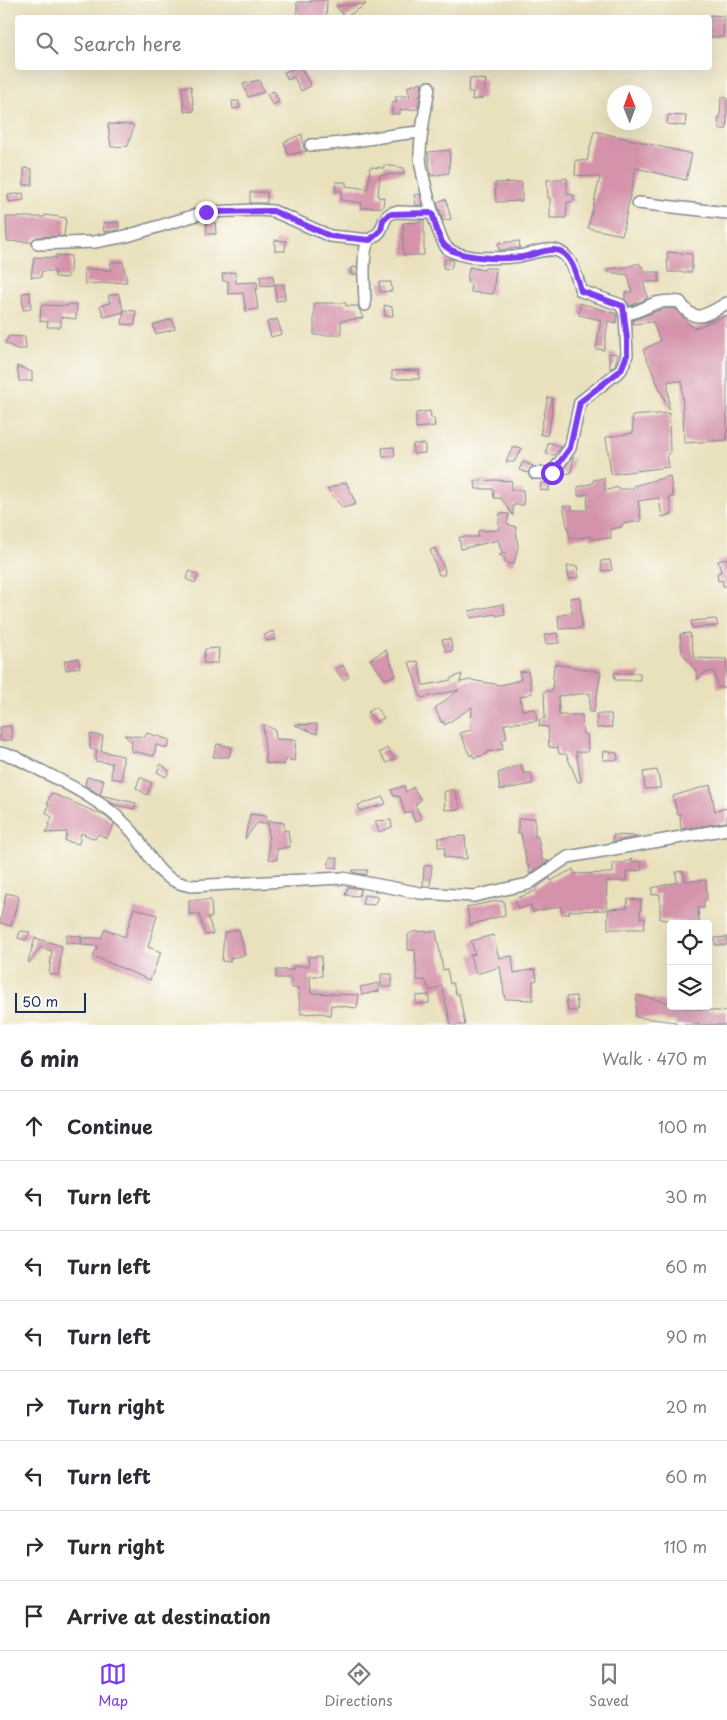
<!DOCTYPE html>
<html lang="en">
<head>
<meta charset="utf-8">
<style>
	body { margin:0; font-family:"Playpen Sans",sans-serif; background:#f7f7f7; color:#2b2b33 }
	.controls { position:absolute; right:15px; bottom:15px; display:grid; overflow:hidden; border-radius:5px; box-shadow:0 5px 20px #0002 }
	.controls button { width:45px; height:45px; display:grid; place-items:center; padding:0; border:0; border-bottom:1px solid #e1e1e2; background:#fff; color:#2b2b33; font:25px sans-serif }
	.compass { position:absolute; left:607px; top:85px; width:45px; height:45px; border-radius:50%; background:#fff; box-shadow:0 5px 20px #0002; rotate:359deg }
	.scale { position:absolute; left:15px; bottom:12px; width:71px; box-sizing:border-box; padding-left:5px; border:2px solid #1b2f5e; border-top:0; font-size:14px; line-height:18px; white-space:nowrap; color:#1b2f5e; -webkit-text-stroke:4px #fdfcf7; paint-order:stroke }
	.stop { position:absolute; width:15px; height:15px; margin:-11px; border:4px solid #7c3aed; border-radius:50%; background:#fff }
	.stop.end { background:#7c3aed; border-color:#fff; box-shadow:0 1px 5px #0008 }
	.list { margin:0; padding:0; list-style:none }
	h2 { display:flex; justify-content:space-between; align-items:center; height:65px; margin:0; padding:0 20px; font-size:21px }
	h2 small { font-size:16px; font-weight:400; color:#7c7c81 }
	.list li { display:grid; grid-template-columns:32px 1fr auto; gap:15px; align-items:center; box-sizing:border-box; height:70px; padding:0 20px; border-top:1px solid #e1e1e2 }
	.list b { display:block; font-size:19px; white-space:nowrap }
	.list em { font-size:16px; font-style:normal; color:#7c7c81 }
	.icon { flex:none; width:28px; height:28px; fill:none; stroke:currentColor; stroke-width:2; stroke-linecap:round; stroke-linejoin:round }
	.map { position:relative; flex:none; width:727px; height:1025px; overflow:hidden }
	.search { position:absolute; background:#fff; box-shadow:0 5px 20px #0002; left:15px; right:15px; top:15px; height:55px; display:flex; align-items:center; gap:12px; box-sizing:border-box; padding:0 18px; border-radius:5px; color:#7c7c81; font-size:19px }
	.sheet { height:625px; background:#fff }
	nav { display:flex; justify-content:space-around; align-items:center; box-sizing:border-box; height:70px; border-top:1px solid #e1e1e2; background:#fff; font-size:14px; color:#7c7c81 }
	nav a { display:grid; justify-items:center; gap:2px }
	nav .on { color:#7c3aed }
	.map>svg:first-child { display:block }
	.building { fill:#d493ab }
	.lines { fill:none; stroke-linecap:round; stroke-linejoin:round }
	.minor-casing { stroke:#82888d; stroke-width:14 }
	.minor { stroke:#fff; stroke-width:11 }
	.route { stroke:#7c3aed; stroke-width:6 }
</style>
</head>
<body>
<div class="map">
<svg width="727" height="1025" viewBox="0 0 727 1025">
	<rect width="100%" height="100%" fill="#fdfcf7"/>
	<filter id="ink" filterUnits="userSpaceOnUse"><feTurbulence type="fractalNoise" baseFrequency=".02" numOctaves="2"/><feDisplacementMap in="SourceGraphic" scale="10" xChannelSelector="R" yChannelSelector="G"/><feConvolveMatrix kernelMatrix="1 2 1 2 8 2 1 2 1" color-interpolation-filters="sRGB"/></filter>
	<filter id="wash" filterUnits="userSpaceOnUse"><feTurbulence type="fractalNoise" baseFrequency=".0096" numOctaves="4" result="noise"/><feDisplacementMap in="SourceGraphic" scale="20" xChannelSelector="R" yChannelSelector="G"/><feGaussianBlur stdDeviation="1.12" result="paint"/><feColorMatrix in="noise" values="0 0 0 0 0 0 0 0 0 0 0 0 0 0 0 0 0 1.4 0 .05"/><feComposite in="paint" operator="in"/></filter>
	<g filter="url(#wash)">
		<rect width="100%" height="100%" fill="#e9e0bc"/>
		<g id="blocks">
			<!-- building -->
			<path class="building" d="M 311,0 L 327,0 L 326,18 L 297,17 L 297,2 L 311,2 Z
				M 366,4 L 345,18 L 336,6 Z
				M 710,15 L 724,16 L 723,37 L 710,37 Z
				M 295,68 L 301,68 L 311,86 L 301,91 L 294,77 L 288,80 L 284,72 Z
				M 470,78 L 486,80 L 483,98 L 472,100 L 473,92 L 468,92 Z
				M 259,80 L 264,92 L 248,97 L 243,84 Z
				M 422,82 L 418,109 L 400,110 L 400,114 L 392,114 L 392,103 L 396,103 L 396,96 L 410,96 L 407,87 Z
				M 191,86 L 194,111 L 184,112 L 182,87 Z
				M 274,91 L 279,102 L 272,105 L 267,94 Z
				M 721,97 L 727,98 L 727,129 L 719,129 L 718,118 L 720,118 Z
				M 232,101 L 239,101 L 240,108 L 233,109 Z
				M 668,115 L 686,116 L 685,126 L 667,124 Z
				M 108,124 L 134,125 L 128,146 L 111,147 Z
				M 594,131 L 692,154 L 686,180 L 636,168 L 622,235 L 588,228 L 600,177 L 575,175 L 576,160 L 587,161 Z
				M 302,134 L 304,149 L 307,151 L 288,155 L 284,142 Z
				M 450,150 L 449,173 L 431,176 L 428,152 Z
				M 384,165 L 404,168 L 404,174 L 380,175 L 378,194 L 379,198 L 384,197 L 383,207 L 361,208 L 362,203 L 341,200 L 342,191 L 335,191 L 336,182 L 346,182 L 346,186 L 368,189 L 370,167 L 384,168 Z
				M 24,168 L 32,169 L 32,185 L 24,185 Z
				M 567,178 L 567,194 L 574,195 L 573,202 L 567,202 L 566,218 L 550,218 L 550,198 L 548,198 L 547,180 Z
				M 522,182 L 522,201 L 496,202 L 495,183 Z
				M 250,192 L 267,192 L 267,203 L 250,203 Z
				M 23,193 L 24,200 L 9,202 L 8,195 Z
				M 420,194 L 423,205 L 416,205 L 414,195 Z
				M 446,199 L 451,219 L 443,221 L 437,202 Z
				M 45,215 L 66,218 L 64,236 L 37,237 L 31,242 L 7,241 L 6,217 L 45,217 Z
				M 419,220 L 424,220 L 424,255 L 403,255 L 403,223 L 420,222 Z
				M 119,222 L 119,230 L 104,232 L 103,223 Z
				M 206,222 L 215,222 L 216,234 L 207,234 Z
				M 275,240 L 286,241 L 285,251 L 275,251 Z
				M 519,241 L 520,248 L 499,250 L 498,243 Z
				M 667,252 L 692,254 L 692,272 L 668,272 Z
				M 56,255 L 71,256 L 70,272 L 67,278 L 55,277 L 55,271 L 42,271 L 41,277 L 31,277 L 34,257 L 56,258 Z
				M 445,259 L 453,260 L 451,269 L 443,268 Z
				M 123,261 L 127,282 L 85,284 L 84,269 L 112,270 L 110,263 Z
				M 639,263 L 646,272 L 659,272 L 659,282 L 643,282 L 648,298 L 630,306 L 625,299 L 625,292 L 632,292 L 628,275 L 607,272 L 607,269 L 627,267 Z
				M 469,267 L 484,270 L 485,268 L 496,268 L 493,294 L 471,292 L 471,284 L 467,283 Z
				M350 271a4 4 0 1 1 8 0a4 4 0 1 1-8 0Z
				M 235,272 L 236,283 L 257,282 L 258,289 L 255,289 L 258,309 L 246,311 L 243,293 L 228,294 L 228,281 L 223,281 L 222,274 Z
				M 260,276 L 273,276 L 274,285 L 261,286 Z
				M 379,282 L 391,282 L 392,291 L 380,292 Z
				M 275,284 L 284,284 L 285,300 L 276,301 Z
				M 30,292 L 31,309 L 23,310 L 22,293 Z
				M 118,293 L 124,312 L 104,317 L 100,306 L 110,303 L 108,296 Z
				M 314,303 L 346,303 L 346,306 L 358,306 L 363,318 L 341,321 L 341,335 L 314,335 Z
				M 580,303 L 617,314 L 616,323 L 608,321 L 604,350 L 596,349 L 601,320 L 579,315 Z
				M 68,304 L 77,305 L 76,319 L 61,317 L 61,327 L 47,327 L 48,322 L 40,321 L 41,305 L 68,306 Z
				M 384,305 L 392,307 L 393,316 L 385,316 Z
				M 663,309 L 676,309 L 688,324 L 695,328 L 727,315 L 727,440 L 684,443 L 682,381 L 668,381 L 669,410 L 643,350 L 660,341 L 653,322 L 633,324 L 633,320 Z
				M 124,310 L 136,311 L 135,325 L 122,324 Z
				M 172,319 L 175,329 L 156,334 L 153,325 Z
				M 277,319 L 282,334 L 271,337 L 267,322 Z
				M 9,336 L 25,337 L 26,349 L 17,349 L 5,343 Z
				M 609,353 L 618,354 L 615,365 L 610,369 Z
				M 17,366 L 32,372 L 32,381 L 19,381 Z
				M 419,370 L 419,379 L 392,379 L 392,371 Z
				M 548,397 L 552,398 L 552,414 L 547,436 L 540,434 Z
				M 430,411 L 431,418 L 434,418 L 435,426 L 416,428 L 416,413 Z
				M 669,413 L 670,454 L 667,454 L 669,467 L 611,474 L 606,437 L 633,433 L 632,416 Z
				M 548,442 L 561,447 L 555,455 L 546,454 Z
				M 413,444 L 425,444 L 425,453 L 413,454 Z
				M 394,447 L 395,456 L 383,457 L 382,448 Z
				M 513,447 L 522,449 L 514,462 L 506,462 Z
				M 574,456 L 571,473 L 560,474 Z
				M 523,462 L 533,466 L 528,473 L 519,470 Z
				M 670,476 L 673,497 L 669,497 L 672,514 L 662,517 L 659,498 L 638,501 L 641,521 L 622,524 L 622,527 L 610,529 L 611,538 L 591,539 L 591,536 L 570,539 L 563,506 L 572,506 L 572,510 L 587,510 L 588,494 L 578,496 L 578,487 L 593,483 L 593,480 L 604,478 L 605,491 L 618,487 L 618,489 L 633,489 L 633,486 Z
				M 496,480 L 512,481 L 511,490 L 523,490 L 524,505 L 513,505 L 513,516 L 501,498 L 494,498 L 493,489 L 476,489 L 475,481 Z
				M 346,482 L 356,504 L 343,508 L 327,489 Z
				M 541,483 L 549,483 L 549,491 L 540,490 Z
				M 500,513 L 509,514 L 507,524 L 516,527 L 518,547 L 514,564 L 505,563 L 505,558 L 499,555 L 506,553 L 502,553 L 498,540 L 461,549 L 459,537 L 478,537 L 478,531 L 498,530 Z
				M 435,548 L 445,570 L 444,575 L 439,575 L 430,550 Z
				M 727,558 L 727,586 L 723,586 L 722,580 L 718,581 L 717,573 L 721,572 L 718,561 Z
				M 610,560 L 612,570 L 602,571 L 601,561 Z
				M 567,566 L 577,566 L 579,577 L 569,579 Z
				M 190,571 L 198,575 L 195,583 L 186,579 Z
				M 580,597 L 582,628 L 559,629 L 558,616 L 573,612 L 570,598 Z
				M 503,604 L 505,614 L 496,616 L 496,614 L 471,618 L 469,611 Z
				M 716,619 L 718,626 L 692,628 L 691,621 Z
				M 273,631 L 276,639 L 267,641 L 264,635 Z
				M 557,633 L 559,643 L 546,644 L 544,635 Z
				M 690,633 L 694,658 L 726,659 L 727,687 L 718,688 L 714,671 L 704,673 L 698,679 L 696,671 L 682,653 L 680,634 Z
				M 450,639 L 453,651 L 446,652 L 442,640 Z
				M 219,648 L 218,663 L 203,663 L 205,649 Z
				M 386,650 L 396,675 L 385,679 L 370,659 Z
				M 78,658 L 80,667 L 66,670 L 64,661 Z
				M 418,661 L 423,685 L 426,685 L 451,680 L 451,678 L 462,674 L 460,682 L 471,680 L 500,685 L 521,680 L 519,672 L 528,671 L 532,693 L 520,697 L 522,710 L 535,709 L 537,721 L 504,724 L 507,738 L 502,740 L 503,749 L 487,752 L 487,754 L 474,758 L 472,754 L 470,756 L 460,733 L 471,730 L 472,707 L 445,725 L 443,721 L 442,723 L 435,708 L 459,690 L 421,698 L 409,662 Z
				M 554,664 L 601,672 L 594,712 L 589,712 L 590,693 L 558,696 L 559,715 L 582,715 L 583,734 L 587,734 L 588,752 L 576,752 L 581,782 L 578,782 L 566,754 L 559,754 L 558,748 L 549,747 L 548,727 L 539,726 L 540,719 L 545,718 L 544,691 L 552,691 Z
				M 343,665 L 349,677 L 343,680 L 335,669 Z
				M 614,673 L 640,673 L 640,680 L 615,680 Z
				M 376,707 L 384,718 L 376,722 L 368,712 Z
				M 596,714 L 611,714 L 612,727 L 597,728 Z
				M 263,724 L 275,730 L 276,739 L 296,740 L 294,761 L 286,759 L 284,765 L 266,763 Z
				M 317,724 L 317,734 L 295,725 Z
				M 11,726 L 12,740 L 0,741 L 0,727 Z
				M 147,733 L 170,740 L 168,748 L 156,745 L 154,756 L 131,751 L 132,742 L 124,735 L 145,737 Z
				M 90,734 L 103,736 L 101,751 L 123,756 L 122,780 L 111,778 L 112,763 L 95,761 L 97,750 L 90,749 Z
				M 217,744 L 232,747 L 229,757 L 213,757 Z
				M 387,748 L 395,759 L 387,763 L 379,753 Z
				M 604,751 L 617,753 L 618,760 L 603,760 Z
				M 161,764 L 169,771 L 166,777 L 157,772 Z
				M 521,764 L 523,773 L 531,773 L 533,784 L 500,790 L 498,773 Z
				M 657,770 L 661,788 L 645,789 L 643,772 Z
				M 87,777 L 104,780 L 100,795 L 136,803 L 134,809 L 115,805 L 85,785 Z
				M 140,777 L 152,783 L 147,795 L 136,788 Z
				M 710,785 L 715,811 L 727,808 L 727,822 L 681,829 L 680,814 L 677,814 L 673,796 Z
				M 404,786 L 406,792 L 413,787 L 421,800 L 415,805 L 422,819 L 415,822 L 411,811 L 405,814 L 400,797 L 394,796 L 391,790 Z
				M 454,789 L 461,809 L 445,810 L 444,792 Z
				M 51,793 L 105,816 L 112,822 L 114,824 L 107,838 L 98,834 L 95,839 L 81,833 L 79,844 L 65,841 L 67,832 L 46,833 L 52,817 L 46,813 L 49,804 L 47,803 Z
				M 383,797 L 386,804 L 360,811 L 358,805 Z
				M 250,814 L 266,816 L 266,824 L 257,823 L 245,839 Z
				M 535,818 L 535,837 L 538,837 L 542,860 L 549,861 L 529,874 L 530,866 L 527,866 L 521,833 L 518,833 L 518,819 Z
				M 391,820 L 392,827 L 379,832 L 375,821 Z
				M 268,821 L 284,823 L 284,831 L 288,830 L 290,847 L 277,849 L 277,860 L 269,859 Z
				M 613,835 L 637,836 L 637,837 L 613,842 Z
				M 465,836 L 467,859 L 444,857 L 445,847 L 438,847 L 438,838 Z
				M 330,857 L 338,858 L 337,868 L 328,867 Z
				M 632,859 L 632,862 L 641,861 L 642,870 L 626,872 L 626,881 L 607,881 L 606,910 L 569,911 L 569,914 L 562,914 L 561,906 L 533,912 L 531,905 L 518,909 L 515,899 L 536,891 L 536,888 L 550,878 L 551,881 L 573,869 L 574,874 L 613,873 L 613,863 L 623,863 Z
				M 432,865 L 430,886 L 423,886 L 424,866 Z
				M 353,870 L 368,870 L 366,875 L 352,872 Z
				M 683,871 L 685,881 L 706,880 L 707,900 L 704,900 L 704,908 L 698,908 L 699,924 L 660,919 L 660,894 L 652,895 L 652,888 L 677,882 L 676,872 Z
				M 348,887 L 361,889 L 359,896 L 345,895 Z
				M 6,893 L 19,896 L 11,926 L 0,923 Z
				M 364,895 L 378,897 L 374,905 L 362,904 Z
				M 628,899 L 641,900 L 640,918 L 645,918 L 644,929 L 608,929 L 608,909 L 627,908 Z
				M 189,900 L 211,900 L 212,917 L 208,917 L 213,934 L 205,935 L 199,914 L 189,914 Z
				M 497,901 L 504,901 L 505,915 L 470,925 L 467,907 Z
				M 134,908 L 157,915 L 148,947 L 161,952 L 150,980 L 93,956 L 98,946 L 82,945 L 82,938 L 101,938 L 105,929 L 125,937 Z
				M 239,929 L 245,955 L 230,958 L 230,962 L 222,961 L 224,933 Z
				M 20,931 L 30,932 L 26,940 L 18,938 Z
				M 436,931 L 443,970 L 447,969 L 450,984 L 453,983 L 456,994 L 459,994 L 465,1025 L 451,1025 L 442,986 L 430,991 L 425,980 L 417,980 L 415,950 L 408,950 L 408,935 L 413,932 Z
				M 66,935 L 81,936 L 81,944 L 66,943 Z
				M 493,935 L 499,958 L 512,956 L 514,973 L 535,969 L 537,980 L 533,981 L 533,1000 L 505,999 L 500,967 L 476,974 L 470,955 L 475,954 L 471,941 Z
				M 727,937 L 727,945 L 715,945 L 715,938 Z
				M 35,938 L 62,946 L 58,975 L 49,974 L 52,951 L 40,947 L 29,963 L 28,962 Z
				M 321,956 L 322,976 L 310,976 L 311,993 L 359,995 L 357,1008 L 331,1005 L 330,1015 L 322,1013 L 301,1014 L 298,988 L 292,988 L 291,978 L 276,978 L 276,970 L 293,970 L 293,966 L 309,966 L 308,957 Z
				M 381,974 L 392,974 L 392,987 L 381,987 Z
				M 379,983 L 379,991 L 362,995 L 360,987 Z
				M 429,995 L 429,1003 L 416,1004 L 416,996 Z
				M 637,995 L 671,1003 L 671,1006 L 727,1012 L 727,1025 L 675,1025 L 676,1022 L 635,1017 Z
				M 576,996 L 578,1010 L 568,1011 L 566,997 Z"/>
		</g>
	</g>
	<g filter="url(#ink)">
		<use href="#blocks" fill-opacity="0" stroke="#82888d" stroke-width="1"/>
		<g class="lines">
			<defs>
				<path id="minor" d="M 429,87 C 426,110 420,133 420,155 C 420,169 438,242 448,249 C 465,260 492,258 512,257 C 525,257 548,245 560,252 C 573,259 577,278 581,291 L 621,305 L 625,314 C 638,313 644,307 656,303 C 663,301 673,301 680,302 C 695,326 707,314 727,303
					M 311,145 C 348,145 385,134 422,132
					M 638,203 L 727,213
					M 38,244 L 94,242 L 127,236 L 206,212 L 257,210 L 273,211 L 330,236 L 370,240
					M 365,305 C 365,290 361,254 368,242 C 371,237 379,235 381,229 C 385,221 384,215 395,212 L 432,213
					M 535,473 L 552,473 L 570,448 L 580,402 L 621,370 L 627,355 L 625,314
					M 0,753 L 15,757 C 53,778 99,796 129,828 C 152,852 152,879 191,886 L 342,878 L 420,893 L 474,896 L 528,884 L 568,857 L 727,829"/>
			</defs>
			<!-- minor casing -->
			<use href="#minor" class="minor-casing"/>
			<!-- minor -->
			<use href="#minor" class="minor"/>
		</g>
	</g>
	<g class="lines" filter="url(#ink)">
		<!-- route -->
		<path class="route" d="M 206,212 L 273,211 L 330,236 L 370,240 L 381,230 L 383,220 L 389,214 L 432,213 C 435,222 437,234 442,242 C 452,260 504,259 522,257 C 535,255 552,245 563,253 C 574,262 577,278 581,291 L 623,306 L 627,339 L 627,355 L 621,370 L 580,402 L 570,448 L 552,473"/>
	</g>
</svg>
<div class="controls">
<button><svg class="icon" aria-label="locate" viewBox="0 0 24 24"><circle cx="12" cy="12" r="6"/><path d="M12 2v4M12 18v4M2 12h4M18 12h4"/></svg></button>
<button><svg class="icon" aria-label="layers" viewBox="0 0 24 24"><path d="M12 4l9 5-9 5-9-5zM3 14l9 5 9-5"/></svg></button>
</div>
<svg class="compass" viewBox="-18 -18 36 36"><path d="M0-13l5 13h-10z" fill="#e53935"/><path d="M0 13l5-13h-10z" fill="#7c7c81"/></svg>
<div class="scale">50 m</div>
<div class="stop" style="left:552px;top:473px"></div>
<div class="stop end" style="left:206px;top:212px"></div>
<div class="search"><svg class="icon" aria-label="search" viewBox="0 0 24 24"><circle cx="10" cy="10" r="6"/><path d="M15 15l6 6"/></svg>Search here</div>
</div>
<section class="sheet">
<h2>6 min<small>Walk · 470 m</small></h2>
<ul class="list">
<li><svg class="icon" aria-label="ahead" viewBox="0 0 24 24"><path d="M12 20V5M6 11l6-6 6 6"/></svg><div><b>Continue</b></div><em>100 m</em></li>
<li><svg class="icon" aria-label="left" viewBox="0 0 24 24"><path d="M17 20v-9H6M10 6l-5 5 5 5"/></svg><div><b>Turn left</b></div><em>30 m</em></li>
<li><svg class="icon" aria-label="left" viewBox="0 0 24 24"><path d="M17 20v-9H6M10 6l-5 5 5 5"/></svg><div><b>Turn left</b></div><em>60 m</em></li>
<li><svg class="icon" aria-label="left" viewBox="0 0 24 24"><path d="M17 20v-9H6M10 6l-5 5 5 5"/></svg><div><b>Turn left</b></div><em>90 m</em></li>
<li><svg class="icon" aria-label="right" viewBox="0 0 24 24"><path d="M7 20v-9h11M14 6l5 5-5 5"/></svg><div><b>Turn right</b></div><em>20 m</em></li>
<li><svg class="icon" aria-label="left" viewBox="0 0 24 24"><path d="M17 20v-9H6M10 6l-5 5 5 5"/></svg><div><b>Turn left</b></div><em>60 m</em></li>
<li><svg class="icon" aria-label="right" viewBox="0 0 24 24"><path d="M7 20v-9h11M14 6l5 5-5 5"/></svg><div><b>Turn right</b></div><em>110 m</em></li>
<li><svg class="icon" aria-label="arrive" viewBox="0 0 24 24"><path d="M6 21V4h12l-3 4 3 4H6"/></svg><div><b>Arrive at destination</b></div></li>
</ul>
</section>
<nav>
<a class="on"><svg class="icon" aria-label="map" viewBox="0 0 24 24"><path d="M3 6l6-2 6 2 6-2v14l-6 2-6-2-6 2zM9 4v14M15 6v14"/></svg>Map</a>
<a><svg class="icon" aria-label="directions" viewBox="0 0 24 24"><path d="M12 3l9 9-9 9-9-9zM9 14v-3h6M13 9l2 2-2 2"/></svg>Directions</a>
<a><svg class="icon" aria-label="saved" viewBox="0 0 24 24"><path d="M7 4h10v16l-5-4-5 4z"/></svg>Saved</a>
</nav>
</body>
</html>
